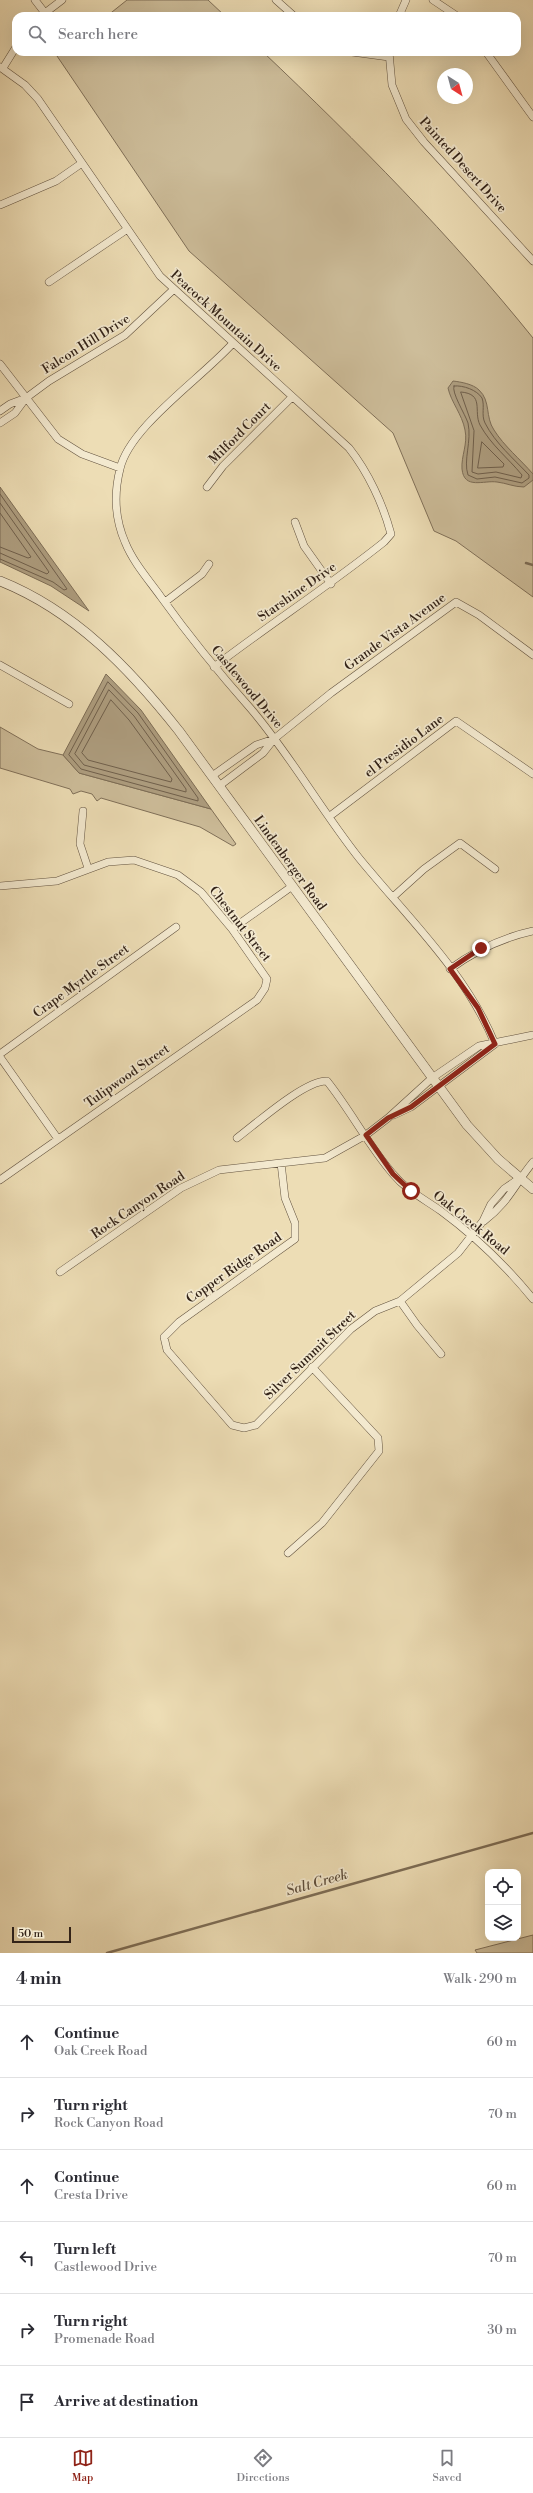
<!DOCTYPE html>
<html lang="en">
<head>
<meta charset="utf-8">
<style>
	body { margin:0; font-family:"Libre Bodoni",serif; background:#f2f2f3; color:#2b2b33 }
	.controls { position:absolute; right:12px; bottom:12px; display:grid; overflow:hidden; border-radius:8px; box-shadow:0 4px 16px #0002 }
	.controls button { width:36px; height:36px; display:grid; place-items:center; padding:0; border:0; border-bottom:1px solid #e1e1e2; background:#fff; color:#2b2b33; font:20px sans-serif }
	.compass { position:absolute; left:437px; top:68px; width:36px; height:36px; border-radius:50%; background:#fff; box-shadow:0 4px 16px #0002; rotate:144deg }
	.scale { position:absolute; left:12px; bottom:10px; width:59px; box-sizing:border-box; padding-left:4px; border:2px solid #332318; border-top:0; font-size:11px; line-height:14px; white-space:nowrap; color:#332318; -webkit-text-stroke:3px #f3e9cf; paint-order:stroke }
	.stop { position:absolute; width:12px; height:12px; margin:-9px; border:3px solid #8f2418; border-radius:50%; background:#fff }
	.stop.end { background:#8f2418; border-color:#fff; box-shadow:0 1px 4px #0008 }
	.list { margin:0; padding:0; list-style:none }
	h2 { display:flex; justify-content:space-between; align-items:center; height:52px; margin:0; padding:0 16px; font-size:17px }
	h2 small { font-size:13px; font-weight:400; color:#7c7c81 }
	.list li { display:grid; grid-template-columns:26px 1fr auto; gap:12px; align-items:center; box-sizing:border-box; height:72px; padding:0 16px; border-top:1px solid #e1e1e2 }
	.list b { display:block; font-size:15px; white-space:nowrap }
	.list p { margin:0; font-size:13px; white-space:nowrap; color:#7c7c81 }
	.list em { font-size:13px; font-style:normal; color:#7c7c81 }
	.icon { flex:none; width:22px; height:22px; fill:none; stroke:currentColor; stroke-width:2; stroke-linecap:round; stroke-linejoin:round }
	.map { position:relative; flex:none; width:533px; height:1953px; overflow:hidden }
	.search { position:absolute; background:#fff; box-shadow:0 4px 16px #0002; left:12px; right:12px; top:12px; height:44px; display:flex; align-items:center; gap:10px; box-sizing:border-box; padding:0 14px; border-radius:12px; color:#7c7c81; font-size:15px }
	.sheet { height:484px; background:#fff }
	nav { display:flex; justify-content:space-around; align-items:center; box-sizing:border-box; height:56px; border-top:1px solid #e1e1e2; background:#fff; font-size:11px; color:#7c7c81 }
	nav a { display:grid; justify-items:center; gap:2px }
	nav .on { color:#8f2418 }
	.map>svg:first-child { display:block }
	.green { fill:#cdbd9a; stroke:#807059 }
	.water { fill:#ae9e80; stroke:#7d6d56 }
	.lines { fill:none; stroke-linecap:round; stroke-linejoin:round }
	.shore { stroke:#70604c; stroke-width:1 }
	.stream { stroke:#7d6d56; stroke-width:2.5 }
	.minor-casing { stroke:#62523f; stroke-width:8 }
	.tertiary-casing { stroke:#62523f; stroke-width:10 }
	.minor { stroke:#f3e9cf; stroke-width:7 }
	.tertiary { stroke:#f3e9cf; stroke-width:9 }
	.route { stroke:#8f2418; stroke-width:5 }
	.labels { text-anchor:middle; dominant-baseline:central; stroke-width:3.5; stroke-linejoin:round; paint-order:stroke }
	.street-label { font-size:13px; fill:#332318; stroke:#f3e9cf }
	.water-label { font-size:14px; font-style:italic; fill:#5e4e3c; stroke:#f3e9cf }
</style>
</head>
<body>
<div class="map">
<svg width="533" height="1953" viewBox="0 0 533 1953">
	<rect width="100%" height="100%" fill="#edddb5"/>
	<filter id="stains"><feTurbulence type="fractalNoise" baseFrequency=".005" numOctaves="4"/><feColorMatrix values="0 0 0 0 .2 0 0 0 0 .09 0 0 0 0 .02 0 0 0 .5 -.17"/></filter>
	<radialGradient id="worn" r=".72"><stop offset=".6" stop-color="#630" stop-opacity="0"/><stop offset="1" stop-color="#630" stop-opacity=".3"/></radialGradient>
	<!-- green -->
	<path class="green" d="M 127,0 L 208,0 L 225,16 L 107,16 Z
		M 62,52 L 263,52 C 358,142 451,236 533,338 L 533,597 L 456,541 L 434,531 L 393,433 L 189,251 L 57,56 Z
		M 0,727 L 38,749 L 63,755 L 79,773 L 211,809 L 236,844 L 233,846 L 200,827 L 101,798 L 97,801 L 92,794 L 81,791 L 73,794 L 70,789 L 0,768 Z
		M 533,1935 L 533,1953 L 477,1953 L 475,1950 Z"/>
	<!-- water -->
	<path class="water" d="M 453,381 C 461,382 473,384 479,390 C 491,401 485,417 494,430 C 504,446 520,459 533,474 L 533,480 L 524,487 C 514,487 506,483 497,482 C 484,480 464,490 462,469 C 461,456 468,444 465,430 C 462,414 451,402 448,388 Z
		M 0,487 L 89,611 L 51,586 L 0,562 Z
		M 106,674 L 141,710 L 211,809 L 79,773 L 63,755 Z"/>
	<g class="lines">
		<!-- shore -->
		<path class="shore" d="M 454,386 C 463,385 477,390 482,398 C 485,406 481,415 485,423 C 495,443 514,459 529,475 L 529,478 L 522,483 L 495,477 L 477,479 L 468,475 C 463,460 472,441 468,423 C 465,414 451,392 454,386 Z
			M 461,392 C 485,394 473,411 480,425 C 491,445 508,458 522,475 L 521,478 L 496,472 L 478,474 L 472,472 L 474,431 Z
			M 482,442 L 504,464 L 503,467 L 478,468 Z
			M 0,494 L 67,589 L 64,590 L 53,582 L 0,559
			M 0,503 L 49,572 L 47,574 L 0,553
			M 0,513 L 31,557 L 28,558 L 0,547
			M 108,682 L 138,713 L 198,798 L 198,801 L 81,769 L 69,755 Z
			M 109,690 L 134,716 L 186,789 L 186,792 L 84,765 L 75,754 Z
			M 111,700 L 129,720 L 172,779 L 171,782 L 88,760 L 82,753 Z"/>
		<!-- stream -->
		<path class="stream" d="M 526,563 L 533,565
			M 107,1953 L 533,1833"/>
		<defs>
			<path id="minor" d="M 35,0 L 45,13
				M 276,0 L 294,16
				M 433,0 L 457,16
				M 41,16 L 62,0
				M 399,16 L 406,0
				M 352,52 L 389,57
				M 389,52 L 392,85 L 406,119 L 424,142 L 533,261
				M 486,52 L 533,117
				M 0,67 L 25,85 L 38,99 L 160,276 L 349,448 C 368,472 383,504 391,534 L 384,542 C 329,586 270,624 214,667
				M 3,68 L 16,47
				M 0,205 L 56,181 L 82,163
				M 49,282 L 126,230
				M 233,343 C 203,377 129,427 120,469 C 114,493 115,519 125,542 C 133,562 148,579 161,597 C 189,636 219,673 251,709 C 291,756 321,810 359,858 C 407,917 466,972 495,1044
				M 0,364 L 58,439 L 82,454 L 120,468
				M 0,411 L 10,404 L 26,398
				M 0,423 L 15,413 L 26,398 L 49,381 L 125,335 L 173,290
				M 207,487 L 223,466 L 292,397
				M 295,522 L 304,546 L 331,584
				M 165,602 L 202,574 L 209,564
				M 0,665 L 69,704
				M 212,776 L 256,745 L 274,739
				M 219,786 L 263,753 L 274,739 L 331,693 L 456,602 L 479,615 L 533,655
				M 83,811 L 80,844 L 88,868
				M 330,816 L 456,721 L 533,774
				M 0,886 L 57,881 L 108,862 L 134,860 L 178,875 L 201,892 L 232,929 L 267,979 L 265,988 L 257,1000 L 0,1180
				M 393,897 L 424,869 L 460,843 L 495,869
				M 232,929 L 291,887
				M 450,969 C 476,950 501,938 533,931
				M 0,1054 L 176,927
				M 0,1057 L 58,1139
				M 394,1115 L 411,1107 L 495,1044
				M 237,1138 C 257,1123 305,1080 327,1081 C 351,1111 368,1145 393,1174 C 406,1190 424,1199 441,1211 C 475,1236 506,1266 533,1299
				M 281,1163 L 285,1198 L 295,1223 L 295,1239 L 179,1322 L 164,1337 L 167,1350 L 232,1425 L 244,1428 L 256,1425 L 351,1329 L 375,1311 L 400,1301 L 458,1253 L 483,1221 L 491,1204 L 504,1189 L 520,1178
				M 484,1221 C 509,1202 514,1185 533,1162
				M 60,1272 L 181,1188 L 219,1170 L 325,1158 L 366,1135 L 388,1118 L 432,1078 L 479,1046 L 533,1035
				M 400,1301 L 417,1325 L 441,1354
				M 288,1553 L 322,1523 L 379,1451 L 378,1438 L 312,1367"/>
			<path id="tertiary" d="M 0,581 C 75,611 130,669 179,731 L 467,1125 L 498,1159 L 533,1189"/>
		</defs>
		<!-- minor casing -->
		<use href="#minor" class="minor-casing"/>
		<!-- tertiary casing -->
		<use href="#tertiary" class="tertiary-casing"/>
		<!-- minor -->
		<use href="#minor" class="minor"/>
		<!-- tertiary -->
		<use href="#tertiary" class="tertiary"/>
	</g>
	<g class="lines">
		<!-- route -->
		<path class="route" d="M 411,1191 L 393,1174 L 366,1135 L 388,1118 L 411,1107 L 495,1044 L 478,1008 L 450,969 L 481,948"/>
	</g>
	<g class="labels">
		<!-- street labels -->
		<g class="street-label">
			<text transform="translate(463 165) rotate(48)">Painted Desert Drive</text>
			<text transform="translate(226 321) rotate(42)">Peacock Mountain Drive</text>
			<text transform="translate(86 344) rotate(-32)">Falcon Hill Drive</text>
			<text transform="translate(240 433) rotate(-45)">Milford Court</text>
			<text transform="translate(297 592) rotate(-35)">Starshine Drive</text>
			<text transform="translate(395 632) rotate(-36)">Grande Vista Avenue</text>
			<text transform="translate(247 687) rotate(50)">Castlewood Drive</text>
			<text transform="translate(404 746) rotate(-37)">el Presidio Lane</text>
			<text transform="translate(290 863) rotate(54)">Lindenberger Road</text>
			<text transform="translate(240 924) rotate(52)">Chestnut Street</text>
			<text transform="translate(81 981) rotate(-36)">Crape Myrtle Street</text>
			<text transform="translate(127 1076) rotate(-35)">Tulipwood Street</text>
			<text transform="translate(138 1205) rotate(-34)">Rock Canyon Road</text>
			<text transform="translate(471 1223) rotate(39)">Oak Creek Road</text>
			<text transform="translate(234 1268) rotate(-35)">Copper Ridge Road</text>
			<text transform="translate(310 1355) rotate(-44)">Silver Summit Street</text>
		</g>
		<!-- water labels -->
		<g class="water-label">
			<text transform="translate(317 1883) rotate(-16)">Salt Creek</text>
		</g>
	</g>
	<rect width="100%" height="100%" filter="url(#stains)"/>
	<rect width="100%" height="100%" fill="url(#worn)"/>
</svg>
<div class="controls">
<button><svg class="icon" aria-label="locate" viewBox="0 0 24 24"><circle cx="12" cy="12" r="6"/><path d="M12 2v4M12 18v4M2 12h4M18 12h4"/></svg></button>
<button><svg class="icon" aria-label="layers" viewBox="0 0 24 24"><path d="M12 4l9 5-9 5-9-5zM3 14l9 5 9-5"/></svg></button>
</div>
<svg class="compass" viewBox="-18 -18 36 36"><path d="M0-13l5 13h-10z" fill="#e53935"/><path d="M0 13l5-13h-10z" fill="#7c7c81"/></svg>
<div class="scale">50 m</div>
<div class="stop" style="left:411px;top:1191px"></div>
<div class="stop end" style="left:481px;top:948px"></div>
<div class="search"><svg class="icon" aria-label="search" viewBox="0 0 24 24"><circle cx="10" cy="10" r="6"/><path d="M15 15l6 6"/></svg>Search here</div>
</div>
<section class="sheet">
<h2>4 min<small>Walk · 290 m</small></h2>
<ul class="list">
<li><svg class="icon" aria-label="ahead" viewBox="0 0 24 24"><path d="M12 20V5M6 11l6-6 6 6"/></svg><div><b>Continue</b><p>Oak Creek Road</p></div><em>60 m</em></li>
<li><svg class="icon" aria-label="right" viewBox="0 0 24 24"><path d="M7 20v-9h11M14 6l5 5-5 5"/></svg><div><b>Turn right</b><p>Rock Canyon Road</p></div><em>70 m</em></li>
<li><svg class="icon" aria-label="ahead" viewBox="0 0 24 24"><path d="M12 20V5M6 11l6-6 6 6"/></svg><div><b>Continue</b><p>Cresta Drive</p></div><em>60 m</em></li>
<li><svg class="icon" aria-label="left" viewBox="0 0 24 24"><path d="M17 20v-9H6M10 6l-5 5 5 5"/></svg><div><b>Turn left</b><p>Castlewood Drive</p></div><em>70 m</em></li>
<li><svg class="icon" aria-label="right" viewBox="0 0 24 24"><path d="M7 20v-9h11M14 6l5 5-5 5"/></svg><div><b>Turn right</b><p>Promenade Road</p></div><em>30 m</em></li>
<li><svg class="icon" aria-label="arrive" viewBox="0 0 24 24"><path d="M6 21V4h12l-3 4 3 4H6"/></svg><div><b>Arrive at destination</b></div></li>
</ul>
</section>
<nav>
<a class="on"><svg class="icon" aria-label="map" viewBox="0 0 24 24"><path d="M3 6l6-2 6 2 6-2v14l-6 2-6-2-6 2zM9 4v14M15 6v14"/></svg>Map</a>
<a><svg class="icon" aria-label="directions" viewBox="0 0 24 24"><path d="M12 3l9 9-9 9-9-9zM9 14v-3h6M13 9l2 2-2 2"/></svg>Directions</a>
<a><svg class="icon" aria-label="saved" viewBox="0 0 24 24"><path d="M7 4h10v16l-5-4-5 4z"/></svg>Saved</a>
</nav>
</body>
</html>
